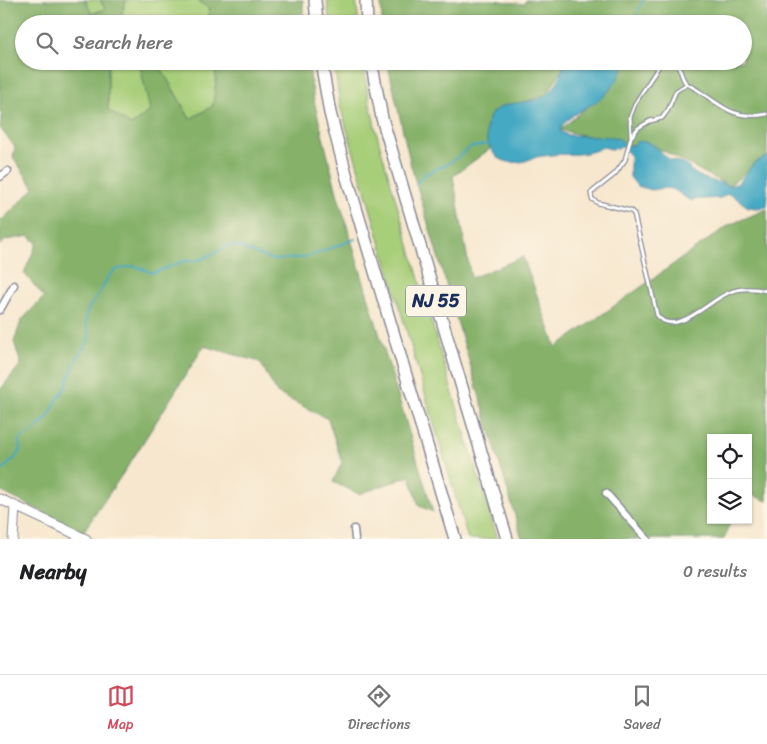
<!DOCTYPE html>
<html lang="en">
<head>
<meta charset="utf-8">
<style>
	body { margin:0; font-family:Sriracha,sans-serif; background:#f2f2f2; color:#202124 }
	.controls { position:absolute; right:15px; bottom:15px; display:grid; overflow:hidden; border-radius:0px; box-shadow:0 1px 4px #0004 }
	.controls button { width:45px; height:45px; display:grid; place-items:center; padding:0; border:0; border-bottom:1px solid #e0e0e0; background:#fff; color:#202124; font:25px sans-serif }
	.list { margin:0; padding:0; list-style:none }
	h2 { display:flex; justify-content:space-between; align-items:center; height:65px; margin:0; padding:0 20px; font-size:21px }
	h2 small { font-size:16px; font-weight:400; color:#757577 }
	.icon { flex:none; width:28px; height:28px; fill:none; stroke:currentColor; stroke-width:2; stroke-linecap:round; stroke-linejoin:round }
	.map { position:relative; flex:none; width:767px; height:539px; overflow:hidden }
	.search { position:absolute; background:#fff; box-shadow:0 1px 4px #0004; left:15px; right:15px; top:15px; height:55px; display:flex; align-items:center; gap:12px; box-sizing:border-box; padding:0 18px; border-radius:28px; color:#757577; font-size:19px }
	.sheet { height:135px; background:#fff }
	nav { display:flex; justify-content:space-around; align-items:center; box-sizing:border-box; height:70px; border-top:1px solid #e0e0e0; background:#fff; font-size:14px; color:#757577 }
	nav a { display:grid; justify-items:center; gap:2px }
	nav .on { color:#d1495b }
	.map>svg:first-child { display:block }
	.green { fill:#a7ce79; stroke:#617e6c }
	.forest { fill:#85b169; stroke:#507064 }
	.water { fill:#44a9c3; stroke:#306c90 }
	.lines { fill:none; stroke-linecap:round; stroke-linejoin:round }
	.stream { stroke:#44a9c3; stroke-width:2 }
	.lane-casing { stroke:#898b96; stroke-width:5.5 }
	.street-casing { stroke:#898b96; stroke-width:9 }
	.secondary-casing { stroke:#898b96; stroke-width:11 }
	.highway-casing { stroke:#898b96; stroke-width:14 }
	.lane { stroke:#fff; stroke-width:3 }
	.street { stroke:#fff; stroke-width:6 }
	.secondary { stroke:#fff; stroke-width:9 }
	.highway { stroke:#fff; stroke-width:11 }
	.labels { text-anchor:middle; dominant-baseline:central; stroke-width:4; stroke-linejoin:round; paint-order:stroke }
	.shield { fill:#fcf5e5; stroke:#5e6a86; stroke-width:1 }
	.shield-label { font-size:18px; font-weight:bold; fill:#1b2f5e }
</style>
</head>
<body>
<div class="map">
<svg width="767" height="539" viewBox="0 0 767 539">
	<rect width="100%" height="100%" fill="#fcf5e5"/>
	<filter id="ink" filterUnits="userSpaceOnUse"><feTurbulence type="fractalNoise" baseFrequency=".02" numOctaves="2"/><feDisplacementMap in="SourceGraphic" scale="10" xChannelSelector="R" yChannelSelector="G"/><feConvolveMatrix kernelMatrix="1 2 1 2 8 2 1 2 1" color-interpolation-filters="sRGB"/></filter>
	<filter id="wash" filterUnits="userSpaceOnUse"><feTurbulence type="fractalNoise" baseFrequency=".0096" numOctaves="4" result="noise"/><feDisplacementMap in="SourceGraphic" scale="20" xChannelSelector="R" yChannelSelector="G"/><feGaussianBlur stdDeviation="1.12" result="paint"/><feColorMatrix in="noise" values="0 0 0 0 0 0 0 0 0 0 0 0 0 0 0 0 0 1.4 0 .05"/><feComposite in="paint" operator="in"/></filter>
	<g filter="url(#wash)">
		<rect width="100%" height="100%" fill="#f7e7ce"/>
		<!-- green -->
		<path class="green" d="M 85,0 L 100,0 L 105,9 L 91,14 Z
			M 126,0 L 197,0 L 208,8 L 210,24 L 119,24 Z
			M 327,0 L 356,0 L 359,24 L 330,24 Z
			M 108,61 L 139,61 L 151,111 L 131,126 L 108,110 Z
			M 157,61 L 214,61 L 216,80 L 213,106 L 190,119 Z
			M 334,61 L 363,61 C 370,122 390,179 407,238 C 436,339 466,439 498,539 L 468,539 L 340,106 Z"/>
		<!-- forest -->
		<path class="forest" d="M 0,0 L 85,0 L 92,14 L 105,9 L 100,0 L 126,0 L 119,24 L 24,24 L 24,61 L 108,61 L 108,110 L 131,125 L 150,111 L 139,61 L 157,61 L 190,119 L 213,106 L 216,80 L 214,61 L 308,61 L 314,101 L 337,193 L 433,512 L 419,506 L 410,476 L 359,494 L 333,482 L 342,462 L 328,419 L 277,393 L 260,362 L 204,346 L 130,463 L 83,532 L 0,491 L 0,390 L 21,364 L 14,342 L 21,321 L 44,297 L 24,273 L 37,243 L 29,236 L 6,240 L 0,245 L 0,218 L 2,220 L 34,188 L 13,157 L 15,147 L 0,128 L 2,115 L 0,112 Z
			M 197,0 L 303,0 L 303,24 L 210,24 L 208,8 Z
			M 381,0 L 493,0 L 524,4 L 526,0 L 767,0 L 767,157 L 761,159 L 729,186 L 647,142 L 630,146 L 560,130 L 614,83 L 620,61 L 743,61 L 743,24 L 382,24 Z
			M 387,61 L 567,61 L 547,95 L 492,112 L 490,149 L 453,176 L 471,278 L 523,257 L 556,347 L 729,225 L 767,209 L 767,501 L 748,493 L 748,438 L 711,438 L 711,520 L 731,520 L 724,539 L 602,539 L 599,537 L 594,539 L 522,539 L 411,166 Z"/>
		<!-- water -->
		<path class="water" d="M 567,61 L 622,61 L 624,65 C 621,77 607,96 596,102 C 583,110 571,114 561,127 L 561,132 L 568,135 L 614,137 C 623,139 624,147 634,145 L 636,142 C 652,138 659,152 669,159 C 674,162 680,161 684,164 C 689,167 692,172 696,174 C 706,181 719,181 729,186 L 737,184 L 753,164 L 767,156 L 767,207 L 756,208 L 748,207 L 732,195 L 727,194 L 721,198 L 689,200 L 673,189 L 663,188 L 652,190 L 637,186 L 630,177 L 630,155 L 623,147 L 611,149 L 603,147 C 585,157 571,153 551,155 C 546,156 541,156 536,157 C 532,158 529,160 525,161 C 510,165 496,161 490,147 C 486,139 485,129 488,121 C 496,96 531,108 548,94 C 558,86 561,72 567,61 Z"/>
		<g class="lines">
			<!-- stream -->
			<path class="stream" d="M 639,10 L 643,0
				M 633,24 L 637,14
				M 416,184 L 425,174 L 448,164 L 471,147 L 489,144
				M 0,472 L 15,458 L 20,451 L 19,441 L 21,438 L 35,430 L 48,417 L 58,398 L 65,389 L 75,361 L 88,342 L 89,335 L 85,318 L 88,309 L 102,289 L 107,278 L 115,270 L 134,266 L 153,273 L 184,261 L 200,260 L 229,246 L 236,246 L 273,260 L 299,258 L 310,256 L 355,239"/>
		</g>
	</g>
	<g filter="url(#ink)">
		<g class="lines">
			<defs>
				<path id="lane" d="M 665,61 L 659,66 L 636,102 L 630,117 L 631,137 L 625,160 L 615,174 L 591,193 L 592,199 L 598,203 L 631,211 L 634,214 L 657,315 C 674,339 710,300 728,293 C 741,287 754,288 767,291
					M 670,61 C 682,63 679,74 685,82 C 689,86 697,89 702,93 C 725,109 737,120 767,114
					M 632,136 L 638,128 L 650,121 L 662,118 L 668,110 L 676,91 L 687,84"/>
				<path id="street" d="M 0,177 L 8,171
					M 0,310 L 14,285
					M 606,493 L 647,539
					M 354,529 L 355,539"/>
				<path id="secondary" d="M 0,499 L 86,539
					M 13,539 L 15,506"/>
				<path id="highway" d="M 315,0 L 317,24
					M 366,0 L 367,24
					M 321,61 L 330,113 L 347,178 L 455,539
					M 371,61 L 382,118 L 507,539"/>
			</defs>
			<!-- lane casing -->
			<use href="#lane" class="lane-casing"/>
			<!-- street casing -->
			<use href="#street" class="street-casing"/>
			<!-- secondary casing -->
			<use href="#secondary" class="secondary-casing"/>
			<!-- highway casing -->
			<use href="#highway" class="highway-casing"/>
			<!-- lane -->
			<use href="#lane" class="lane"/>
			<!-- street -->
			<use href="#street" class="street"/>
			<!-- secondary -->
			<use href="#secondary" class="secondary"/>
			<!-- highway -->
			<use href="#highway" class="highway"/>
		</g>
	</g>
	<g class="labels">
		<!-- shield labels -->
		<rect class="shield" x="406" y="285.5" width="60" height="31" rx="4"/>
		<g class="shield-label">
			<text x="436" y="301">NJ 55</text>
		</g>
	</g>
</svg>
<div class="controls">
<button><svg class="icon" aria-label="locate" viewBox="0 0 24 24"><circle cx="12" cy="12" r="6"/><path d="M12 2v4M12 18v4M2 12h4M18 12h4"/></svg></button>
<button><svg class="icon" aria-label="layers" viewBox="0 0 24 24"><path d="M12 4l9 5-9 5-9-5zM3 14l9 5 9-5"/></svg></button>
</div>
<div class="search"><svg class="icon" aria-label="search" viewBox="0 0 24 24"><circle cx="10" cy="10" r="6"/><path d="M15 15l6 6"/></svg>Search here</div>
</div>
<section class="sheet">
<h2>Nearby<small>0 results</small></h2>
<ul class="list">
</ul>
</section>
<nav>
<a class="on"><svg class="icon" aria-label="map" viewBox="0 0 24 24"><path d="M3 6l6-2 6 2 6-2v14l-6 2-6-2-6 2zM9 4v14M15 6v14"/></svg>Map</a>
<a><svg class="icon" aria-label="directions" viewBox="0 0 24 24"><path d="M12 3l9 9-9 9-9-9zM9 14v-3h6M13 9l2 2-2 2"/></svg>Directions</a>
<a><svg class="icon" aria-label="saved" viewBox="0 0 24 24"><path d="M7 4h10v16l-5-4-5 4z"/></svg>Saved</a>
</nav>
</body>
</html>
